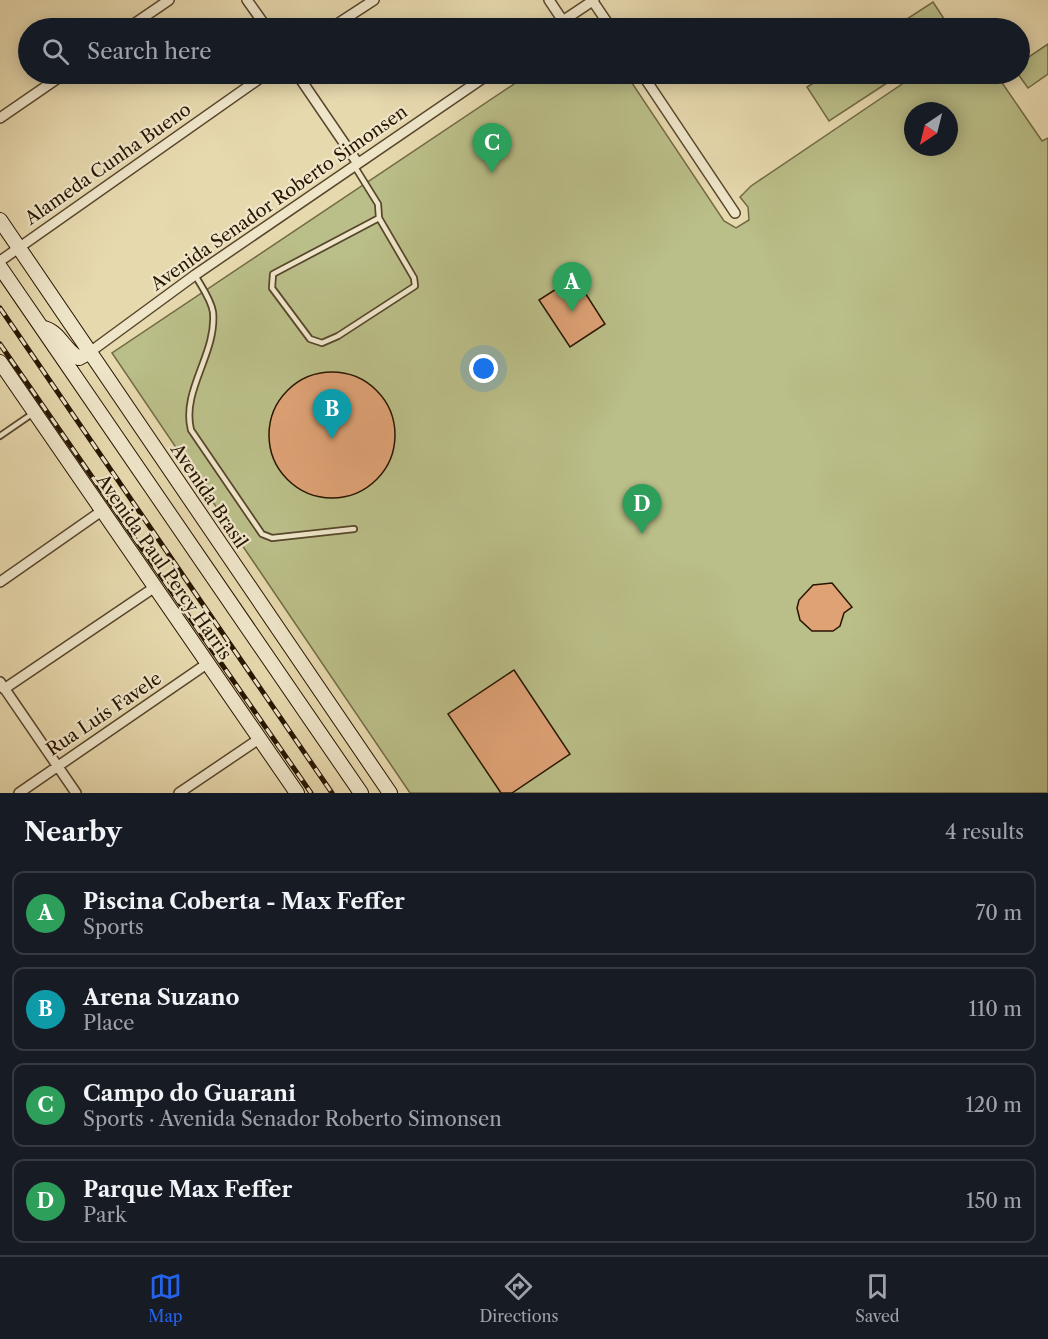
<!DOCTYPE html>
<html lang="en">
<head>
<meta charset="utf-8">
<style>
	body { margin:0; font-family:"Libre Caslon Text",serif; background:#242831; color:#f1f3f6 }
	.compass { position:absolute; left:904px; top:102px; width:54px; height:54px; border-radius:50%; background:#171b24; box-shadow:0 3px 15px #0003; rotate:215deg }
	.you { position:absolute; left:484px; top:369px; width:21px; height:21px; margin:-15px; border:4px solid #fff; border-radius:50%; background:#1a73e8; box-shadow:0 0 0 9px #1a73e833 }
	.badge { display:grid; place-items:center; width:39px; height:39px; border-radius:50%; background:#2563eb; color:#fff; font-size:20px; font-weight:700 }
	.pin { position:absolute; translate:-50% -50px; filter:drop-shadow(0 2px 3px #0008) }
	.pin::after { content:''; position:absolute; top:32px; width:21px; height:18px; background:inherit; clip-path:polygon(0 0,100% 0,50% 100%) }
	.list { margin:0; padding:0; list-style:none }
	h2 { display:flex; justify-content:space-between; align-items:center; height:78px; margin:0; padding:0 24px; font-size:26px }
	h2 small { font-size:20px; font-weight:400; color:#9ea1a6 }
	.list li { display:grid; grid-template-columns:39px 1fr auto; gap:18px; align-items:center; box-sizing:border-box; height:84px; margin:0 12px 12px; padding:0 12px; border:2px solid #363941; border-radius:12px }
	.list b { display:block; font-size:22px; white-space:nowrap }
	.list p { margin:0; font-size:20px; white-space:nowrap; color:#9ea1a6 }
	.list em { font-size:20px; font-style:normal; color:#9ea1a6 }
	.icon { flex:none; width:33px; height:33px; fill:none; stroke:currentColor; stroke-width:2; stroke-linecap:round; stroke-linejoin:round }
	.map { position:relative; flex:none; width:1048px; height:793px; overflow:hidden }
	.search { position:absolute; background:#171b24; box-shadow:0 3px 15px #0003; left:18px; right:18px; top:18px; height:66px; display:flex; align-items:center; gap:15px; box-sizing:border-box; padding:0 21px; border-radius:33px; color:#9ea1a6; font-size:22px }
	.sheet { height:462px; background:#171b24 }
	nav { display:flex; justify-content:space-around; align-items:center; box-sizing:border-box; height:84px; border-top:2px solid #363941; background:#171b24; font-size:16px; color:#9ea1a6 }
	nav a { display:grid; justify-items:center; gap:3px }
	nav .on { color:#2563eb }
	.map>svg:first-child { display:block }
	.green { fill:#babe88; stroke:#716a44; stroke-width:1.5; fill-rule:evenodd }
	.building { fill:#dea275; stroke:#281501; stroke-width:1.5 }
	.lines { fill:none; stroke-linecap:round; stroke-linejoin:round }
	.lane-casing { stroke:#58462c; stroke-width:8 }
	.street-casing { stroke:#58462c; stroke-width:12 }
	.secondary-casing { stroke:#281501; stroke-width:16 }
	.lane { stroke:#efe6ca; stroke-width:4.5 }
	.street { stroke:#efe6ca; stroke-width:9 }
	.secondary { stroke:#efe6ca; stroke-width:14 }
	.rail-casing { stroke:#281501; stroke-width:5 }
	.rail { stroke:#efe6ca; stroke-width:3; stroke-dasharray:9; stroke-linecap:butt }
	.labels { text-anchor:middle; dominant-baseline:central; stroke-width:4.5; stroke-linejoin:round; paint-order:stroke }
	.street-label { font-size:18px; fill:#281501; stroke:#efe6ca }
</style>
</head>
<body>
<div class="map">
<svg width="1048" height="793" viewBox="0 0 1048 793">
	<rect width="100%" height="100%" fill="#e7d9ae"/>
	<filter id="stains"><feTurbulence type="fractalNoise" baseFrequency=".00333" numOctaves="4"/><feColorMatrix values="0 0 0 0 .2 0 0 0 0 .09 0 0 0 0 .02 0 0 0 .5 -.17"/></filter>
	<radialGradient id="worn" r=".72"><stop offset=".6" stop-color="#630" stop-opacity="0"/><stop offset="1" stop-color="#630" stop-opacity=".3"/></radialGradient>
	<!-- green -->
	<path class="green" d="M 933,2 L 950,28 L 893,28 Z
		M 1048,44 L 1048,74 L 1028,88 L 1018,74 L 1020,63 Z
		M 529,74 L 626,74 L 724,221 L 736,228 L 749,220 L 748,207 L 740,197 L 751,186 L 917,74 L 996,74 L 1042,141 L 1048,138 L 1048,793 L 410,793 L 112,353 ZM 913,111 L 949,111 L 949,147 L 913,147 Z
		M 828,74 L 880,74 L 887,83 L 829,121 L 807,87 Z"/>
	<!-- building -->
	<path class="building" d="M 575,277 L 605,324 L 570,347 L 539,300 Z
		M269 435a63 63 0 1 1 126 0a63 63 0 1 1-126 0Z
		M 832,583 L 852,607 L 844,613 L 840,626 L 833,631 L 812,631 L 800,620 L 797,608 L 799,600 L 813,585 Z
		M 514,670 L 570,754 L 512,793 L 501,793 L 448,714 Z"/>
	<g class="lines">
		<defs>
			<path id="lane" d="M 355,167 L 378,204 L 379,218
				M 379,218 L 414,278 L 415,286 L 338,336 L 322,343 L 310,339 L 272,288 L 273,274 Z
				M 195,275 C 201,286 211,299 213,312 C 217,354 181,390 191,430 L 262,534 L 272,538 L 354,529
				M 0,436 L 32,414"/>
			<path id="street" d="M 247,0 L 267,28
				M 549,0 L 563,21
				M 592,0 L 611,28
				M 128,28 L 169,0
				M 331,28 L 374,0
				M 552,28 L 594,0
				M 297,74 L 357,162
				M 642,74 L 735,213
				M 0,118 L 64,74
				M 0,261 L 266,74
				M 90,352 L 195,275 L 489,74
				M 0,582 L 103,510
				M 0,682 L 76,793
				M 4,689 L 155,587
				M 19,793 L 208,663
				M 179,793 L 259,739"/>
			<path id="secondary" d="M 0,220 L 390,793
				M 0,267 L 361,793
				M 44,328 C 61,333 64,350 79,358 L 90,352
				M 0,362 L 297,793"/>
		</defs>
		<!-- lane casing -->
		<use href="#lane" class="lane-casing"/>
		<!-- street casing -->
		<use href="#street" class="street-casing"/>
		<!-- secondary casing -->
		<use href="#secondary" class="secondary-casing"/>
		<!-- lane -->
		<use href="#lane" class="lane"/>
		<!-- street -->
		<use href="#street" class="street"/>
		<!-- secondary -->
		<use href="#secondary" class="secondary"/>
		<defs>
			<path id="rail" d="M 0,308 L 332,793
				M 0,344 L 311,793"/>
		</defs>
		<!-- rail casing -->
		<use href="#rail" class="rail-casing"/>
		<!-- rail -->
		<use href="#rail" class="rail"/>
	</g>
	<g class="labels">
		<!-- street labels -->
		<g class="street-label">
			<text transform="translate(108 164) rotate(-35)">Alameda Cunha Bueno</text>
			<text transform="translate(279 198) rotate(-35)">Avenida Senador Roberto Simonsen</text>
			<text transform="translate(209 496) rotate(56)">Avenida Brasil</text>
			<text transform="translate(164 567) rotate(55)">Avenida Paul Percy Harris</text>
			<text transform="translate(104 714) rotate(-34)">Rua Luís Favele</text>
		</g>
	</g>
	<rect width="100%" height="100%" filter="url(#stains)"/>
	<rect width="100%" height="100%" fill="url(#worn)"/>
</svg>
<svg class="compass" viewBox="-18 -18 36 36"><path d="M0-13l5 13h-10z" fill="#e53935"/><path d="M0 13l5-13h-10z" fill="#9ea1a6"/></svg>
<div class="you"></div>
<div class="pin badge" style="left:572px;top:312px;background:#2e9e5b">A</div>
<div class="pin badge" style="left:332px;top:439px;background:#0f9aa8">B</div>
<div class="pin badge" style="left:492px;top:173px;background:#2e9e5b">C</div>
<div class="pin badge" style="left:642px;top:534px;background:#2e9e5b">D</div>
<div class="search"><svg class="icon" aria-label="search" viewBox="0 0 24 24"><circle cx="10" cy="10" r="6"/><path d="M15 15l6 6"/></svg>Search here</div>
</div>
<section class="sheet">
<h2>Nearby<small>4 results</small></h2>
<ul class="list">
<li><span class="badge" style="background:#2e9e5b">A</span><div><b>Piscina Coberta - Max Feffer</b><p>Sports</p></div><em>70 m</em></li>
<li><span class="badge" style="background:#0f9aa8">B</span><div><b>Arena Suzano</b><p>Place</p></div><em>110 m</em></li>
<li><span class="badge" style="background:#2e9e5b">C</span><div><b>Campo do Guarani</b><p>Sports · Avenida Senador Roberto Simonsen</p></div><em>120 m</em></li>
<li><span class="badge" style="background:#2e9e5b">D</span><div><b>Parque Max Feffer</b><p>Park</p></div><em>150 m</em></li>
</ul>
</section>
<nav>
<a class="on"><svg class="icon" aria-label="map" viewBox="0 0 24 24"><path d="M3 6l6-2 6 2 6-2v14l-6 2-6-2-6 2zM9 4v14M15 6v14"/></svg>Map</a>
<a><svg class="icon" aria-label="directions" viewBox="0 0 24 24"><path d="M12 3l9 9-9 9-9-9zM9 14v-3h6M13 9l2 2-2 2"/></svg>Directions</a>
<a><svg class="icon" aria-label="saved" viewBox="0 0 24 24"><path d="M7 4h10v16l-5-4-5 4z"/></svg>Saved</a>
</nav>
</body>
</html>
